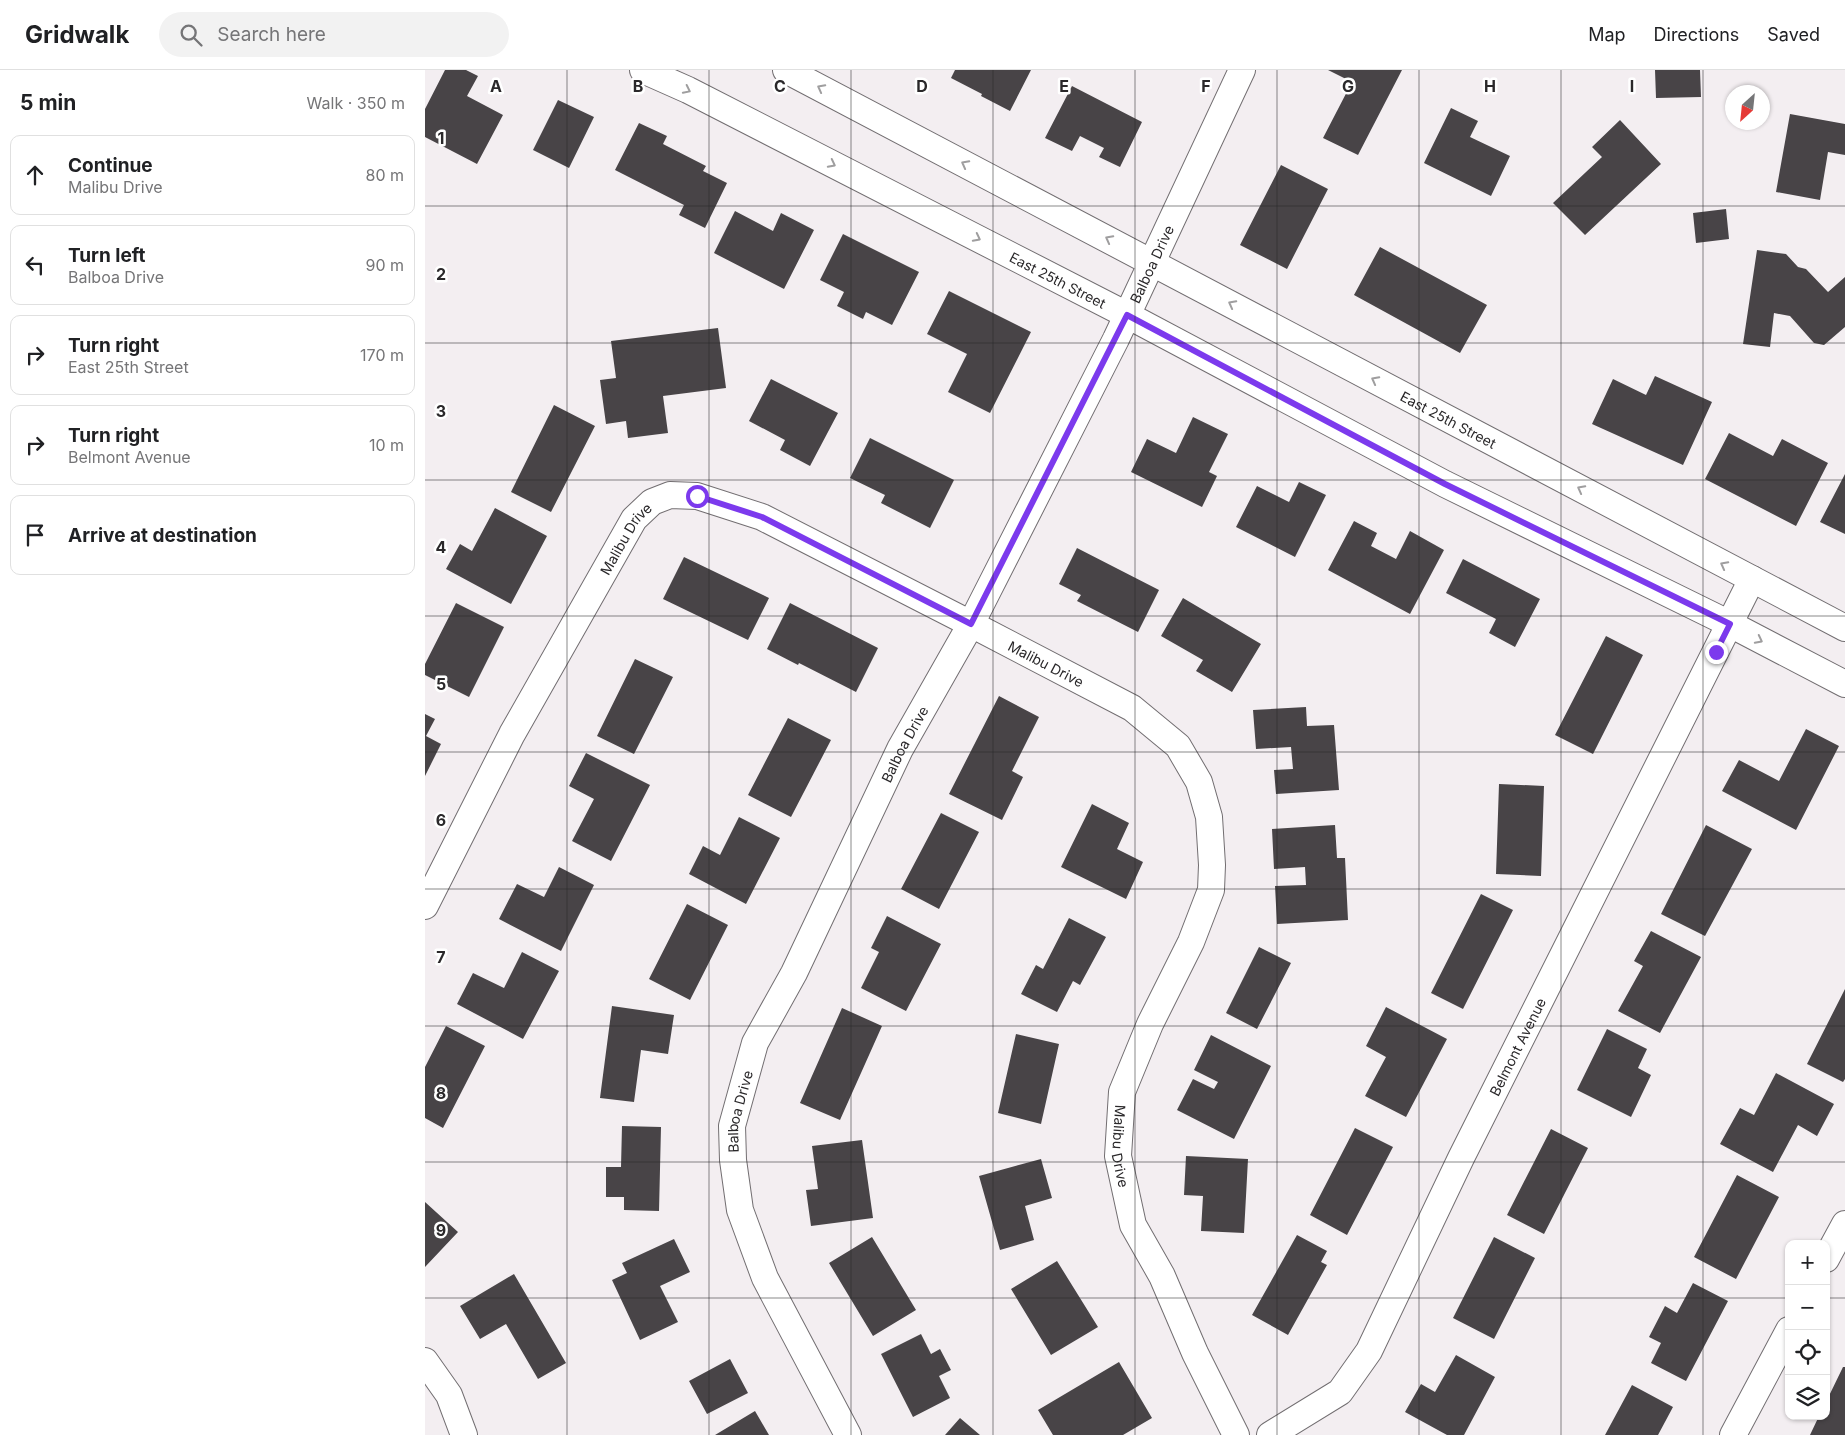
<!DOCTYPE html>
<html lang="en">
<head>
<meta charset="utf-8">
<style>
	body { margin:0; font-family:Inter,sans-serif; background:#f2f2f2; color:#202124 }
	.controls { position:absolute; right:15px; bottom:15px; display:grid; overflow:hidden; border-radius:10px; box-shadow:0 1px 4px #0004 }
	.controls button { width:45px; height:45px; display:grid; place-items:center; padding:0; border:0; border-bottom:1px solid #e0e0e0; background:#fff; color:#202124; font:25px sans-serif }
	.compass { position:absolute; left:1300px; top:15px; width:45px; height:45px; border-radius:50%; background:#fff; box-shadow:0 1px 4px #0004; rotate:207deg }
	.stop { position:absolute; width:15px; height:15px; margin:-11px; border:4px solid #7c3aed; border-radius:50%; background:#fff }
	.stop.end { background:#7c3aed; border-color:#fff; box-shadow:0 1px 5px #0008 }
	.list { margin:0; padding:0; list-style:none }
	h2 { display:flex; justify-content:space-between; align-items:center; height:65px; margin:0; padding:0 20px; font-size:21px }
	h2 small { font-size:16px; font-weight:400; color:#757577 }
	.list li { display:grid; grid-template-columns:32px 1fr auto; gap:15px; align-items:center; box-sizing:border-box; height:80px; margin:0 10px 10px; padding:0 10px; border:1px solid #e0e0e0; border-radius:10px }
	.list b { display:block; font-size:19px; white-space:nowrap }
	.list p { margin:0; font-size:16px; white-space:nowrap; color:#757577 }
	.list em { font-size:16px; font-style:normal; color:#757577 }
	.icon { flex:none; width:28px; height:28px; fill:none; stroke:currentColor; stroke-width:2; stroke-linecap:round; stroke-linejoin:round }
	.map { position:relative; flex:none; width:1420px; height:1365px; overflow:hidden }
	header { display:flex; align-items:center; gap:30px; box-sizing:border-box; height:70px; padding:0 25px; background:#fff; border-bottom:1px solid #e0e0e0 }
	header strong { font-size:24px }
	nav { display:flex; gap:28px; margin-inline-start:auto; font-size:18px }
	.search { width:350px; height:45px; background:#f2f2f2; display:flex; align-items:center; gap:12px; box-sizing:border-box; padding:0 18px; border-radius:28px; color:#757577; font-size:19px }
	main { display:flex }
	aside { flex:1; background:#fff }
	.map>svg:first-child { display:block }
	.building { fill:#484447 }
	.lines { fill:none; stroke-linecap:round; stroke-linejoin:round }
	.minor-casing { stroke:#726e71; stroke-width:28 }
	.minor { stroke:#fff; stroke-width:26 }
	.oneway { stroke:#9f9e9f }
	.route { stroke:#7c3aed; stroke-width:6 }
	.grid { fill:none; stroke:#2a282a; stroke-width:1; stroke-opacity:0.55 }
	.labels { text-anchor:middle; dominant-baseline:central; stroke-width:5; stroke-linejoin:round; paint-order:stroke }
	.street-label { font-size:14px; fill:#2a282a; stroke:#fff }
	.grid-label { font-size:16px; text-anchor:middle; font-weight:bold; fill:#2a282a; stroke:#fff; stroke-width:5; stroke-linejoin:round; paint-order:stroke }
</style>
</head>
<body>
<header>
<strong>Gridwalk</strong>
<div class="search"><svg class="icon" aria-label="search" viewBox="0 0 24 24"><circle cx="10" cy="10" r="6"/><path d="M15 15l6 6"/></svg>Search here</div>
<nav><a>Map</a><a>Directions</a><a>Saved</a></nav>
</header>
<main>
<aside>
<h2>5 min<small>Walk · 350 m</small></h2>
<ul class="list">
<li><svg class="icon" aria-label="ahead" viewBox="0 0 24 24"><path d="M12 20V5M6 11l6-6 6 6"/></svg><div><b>Continue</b><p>Malibu Drive</p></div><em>80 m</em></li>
<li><svg class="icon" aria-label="left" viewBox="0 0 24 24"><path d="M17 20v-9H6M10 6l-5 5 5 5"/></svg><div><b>Turn left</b><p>Balboa Drive</p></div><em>90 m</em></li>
<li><svg class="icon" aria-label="right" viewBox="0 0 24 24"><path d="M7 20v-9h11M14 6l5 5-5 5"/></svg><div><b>Turn right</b><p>East 25th Street</p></div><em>170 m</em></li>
<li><svg class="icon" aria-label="right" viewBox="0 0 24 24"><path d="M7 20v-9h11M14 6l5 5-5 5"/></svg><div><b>Turn right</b><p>Belmont Avenue</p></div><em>10 m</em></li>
<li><svg class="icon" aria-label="arrive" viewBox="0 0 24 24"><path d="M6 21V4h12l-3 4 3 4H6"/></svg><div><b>Arrive at destination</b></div></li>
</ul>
</aside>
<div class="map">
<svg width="1420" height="1365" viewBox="0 0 1420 1365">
	<rect width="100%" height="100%" fill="#f3eef1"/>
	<!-- building -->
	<path class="building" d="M 20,0 L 41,0 L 53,6 L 42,26 L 78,45 L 52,94 L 0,67 L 0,39 Z
		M 530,0 L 606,0 L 585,41 L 556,26 L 557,24 L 526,8 Z
		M 903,0 L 977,0 L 933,85 L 898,68 L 927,12 Z
		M 1230,0 L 1275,0 L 1276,27 L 1231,28 Z
		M 647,16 L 717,52 L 695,97 L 674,87 L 679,78 L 655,66 L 647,81 L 620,68 Z
		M 133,30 L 169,47 L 144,98 L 108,80 Z
		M 1026,38 L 1053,51 L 1045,67 L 1085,86 L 1066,126 L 999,93 Z
		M 1365,44 L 1420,54 L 1420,85 L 1403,82 L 1395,130 L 1351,122 Z
		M 1195,50 L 1236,94 L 1160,165 L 1128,133 L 1177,87 L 1167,77 Z
		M 214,53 L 242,66 L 238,74 L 281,96 L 278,101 L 302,113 L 280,158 L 254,145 L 259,135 L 190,100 Z
		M 856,95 L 903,119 L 862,199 L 815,175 Z
		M 1301,139 L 1304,169 L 1271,173 L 1268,143 Z
		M 310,141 L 348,161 L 356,143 L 389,160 L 359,219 L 289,183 Z
		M 418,164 L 494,202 L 467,255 L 441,242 L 438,249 L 412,236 L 419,222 L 395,210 Z
		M 955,177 L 1062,235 L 1035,283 L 929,225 Z
		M 1332,180 L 1361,184 L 1373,197 L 1381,199 L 1403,222 L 1420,207 L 1420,257 L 1399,275 L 1389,273 L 1365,246 L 1349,243 L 1345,277 L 1318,274 Z
		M 524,221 L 606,262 L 565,343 L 523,322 L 542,284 L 502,264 Z
		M 293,258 L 301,318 L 238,326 L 243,363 L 203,368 L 201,351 L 181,354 L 175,310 L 191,308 L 186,271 Z
		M 1230,306 L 1287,332 L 1258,395 L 1167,354 L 1188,309 L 1221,325 Z
		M 346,309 L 413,343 L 385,396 L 355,380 L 360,370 L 324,351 Z
		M 129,335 L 170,356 L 126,442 L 86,422 Z
		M 768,347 L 803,364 L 784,402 L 792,406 L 777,437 L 706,402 L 722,369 L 751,383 Z
		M 1304,363 L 1348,386 L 1357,369 L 1403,393 L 1371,456 L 1280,409 Z
		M 445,368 L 529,410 L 505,458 L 456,433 L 460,425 L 425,408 Z
		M 1420,404 L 1420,464 L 1395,452 Z
		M 874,412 L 901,425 L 870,487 L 811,457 L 832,416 L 864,432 Z
		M 70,438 L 122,466 L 86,534 L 21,499 L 35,474 L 47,481 Z
		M 929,451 L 952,463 L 946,476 L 971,489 L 985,461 L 1019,480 L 985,544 L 903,500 Z
		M 652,478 L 734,520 L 713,562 L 652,531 L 656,525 L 634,514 Z
		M 259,487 L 344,528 L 323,570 L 238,529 Z
		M 1038,489 L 1115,529 L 1090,577 L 1064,563 L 1071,549 L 1021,523 Z
		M 758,528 L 836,574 L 807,622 L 771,601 L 778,590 L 736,566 Z
		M 31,533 L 79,557 L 44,627 L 0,605 L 0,594 Z
		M 365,533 L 453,578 L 431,622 L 374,593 L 373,595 L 342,579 Z
		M 1181,566 L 1218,585 L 1168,684 L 1130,665 Z
		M 210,589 L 248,607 L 209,684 L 172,666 Z
		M 574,626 L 614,647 L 587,701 L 598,707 L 577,750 L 524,724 Z
		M 881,637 L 882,656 L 909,655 L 914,720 L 851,724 L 849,700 L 868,699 L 866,677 L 831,679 L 828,640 Z
		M 0,644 L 10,649 L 1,666 L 16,674 L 0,706 Z
		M 363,648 L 406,670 L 366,747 L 323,725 Z
		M 1381,659 L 1414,676 L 1371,760 L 1297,721 L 1314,690 L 1354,711 Z
		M 161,683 L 225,715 L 186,791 L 147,771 L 169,729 L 144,716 Z
		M 1074,714 L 1119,716 L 1116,806 L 1071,804 Z
		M 667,734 L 704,753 L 692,779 L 718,792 L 701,829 L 636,797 Z
		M 516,743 L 554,762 L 514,839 L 476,819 Z
		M 314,747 L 355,768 L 321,834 L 264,804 L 278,776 L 295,785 Z
		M 910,755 L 912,788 L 920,788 L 923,850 L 852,854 L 850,816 L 881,815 L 880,797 L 849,799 L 847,759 Z
		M 1281,755 L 1327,779 L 1280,866 L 1236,844 Z
		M 134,797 L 169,815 L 136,881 L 74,849 L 92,814 L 119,827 Z
		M 1056,824 L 1088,840 L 1038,939 L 1006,923 Z
		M 262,834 L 303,855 L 265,930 L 224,909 Z
		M 462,846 L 516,874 L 481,941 L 436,918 L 454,882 L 446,878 Z
		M 644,848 L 681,867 L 655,915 L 648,911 L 632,942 L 596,924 L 611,895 L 618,899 Z
		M 1226,861 L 1276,887 L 1235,963 L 1193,941 L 1218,896 L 1209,891 Z
		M 834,877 L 866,893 L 832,959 L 801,943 Z
		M 97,882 L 134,901 L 98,969 L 32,934 L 48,903 L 79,918 Z
		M 1420,919 L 1420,1009 L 1418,1012 L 1382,994 Z
		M 187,936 L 249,945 L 243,984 L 216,980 L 209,1032 L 175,1028 Z
		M 961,937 L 1022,969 L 981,1047 L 940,1026 L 961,987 L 941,976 Z
		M 417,938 L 457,956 L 415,1050 L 375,1033 Z
		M 21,956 L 60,976 L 18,1058 L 0,1048 L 0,997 Z
		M 1182,959 L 1222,979 L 1213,998 L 1226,1005 L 1206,1047 L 1152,1020 Z
		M 591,964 L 634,974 L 616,1054 L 573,1043 Z
		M 786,965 L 846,996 L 809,1069 L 752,1040 L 768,1009 L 789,1019 L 793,1012 L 769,1000 Z
		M 1351,1003 L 1409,1034 L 1392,1066 L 1373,1055 L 1348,1102 L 1295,1074 L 1315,1038 L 1329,1045 Z
		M 197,1056 L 236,1057 L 234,1141 L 199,1140 L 199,1127 L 181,1127 L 181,1097 L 196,1097 Z
		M 930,1058 L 968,1077 L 922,1165 L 885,1145 Z
		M 1126,1059 L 1163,1078 L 1119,1164 L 1082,1145 Z
		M 437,1070 L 448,1148 L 386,1156 L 381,1120 L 393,1119 L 387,1076 Z
		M 761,1086 L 823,1089 L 819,1163 L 776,1161 L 778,1126 L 759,1125 Z
		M 616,1089 L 627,1128 L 600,1136 L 609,1170 L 575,1180 L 554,1106 Z
		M 1312,1105 L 1354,1127 L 1311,1209 L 1269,1187 Z
		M 0,1132 L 33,1162 L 0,1197 Z
		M 872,1165 L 902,1181 L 896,1192 L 902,1195 L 863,1265 L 827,1245 Z
		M 447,1167 L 491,1240 L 448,1266 L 404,1193 Z
		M 1069,1167 L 1110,1188 L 1069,1269 L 1028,1248 Z
		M 249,1169 L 265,1202 L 235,1216 L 253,1252 L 215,1270 L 187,1210 L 202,1203 L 197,1193 Z
		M 632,1191 L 673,1257 L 626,1285 L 586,1219 Z
		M 89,1204 L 141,1293 L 113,1309 L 81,1254 L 55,1269 L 35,1236 Z
		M 1268,1213 L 1303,1231 L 1261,1311 L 1226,1293 L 1236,1273 L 1224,1267 L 1240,1236 L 1252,1243 Z
		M 496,1264 L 506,1284 L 515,1279 L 526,1300 L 514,1306 L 525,1328 L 488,1347 L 456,1284 Z
		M 1031,1285 L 1070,1307 L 1039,1365 L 1022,1365 L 980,1342 L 996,1314 L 1010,1322 Z
		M 305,1289 L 323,1323 L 282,1344 L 264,1311 Z
		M 694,1292 L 727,1348 L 698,1365 L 628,1365 L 613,1340 Z
		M 1418,1297 L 1420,1297 L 1420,1365 L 1385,1365 L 1394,1346 L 1401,1346 L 1401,1332 Z
		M 1207,1315 L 1248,1337 L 1233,1365 L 1180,1365 Z
		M 330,1341 L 344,1365 L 290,1365 Z
		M 535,1348 L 555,1365 L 520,1365 Z"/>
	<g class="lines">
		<defs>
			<g id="minor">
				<path id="s1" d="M 218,0 L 263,20 L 702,245 L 1020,414 L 1305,554 L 1420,614"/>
				<path id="s2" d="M 361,0 L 1420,558"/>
				<path id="s3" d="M 0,836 L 87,664 L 209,449 L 227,432 L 245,425 L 272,426 L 337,447 L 546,554 L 707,638 L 753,676 L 774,712 L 784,747 L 787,795 L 786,820 L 766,872 L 725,954 L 697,1022 L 693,1086 L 708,1155 L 737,1206 L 770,1283 L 811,1365"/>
				<path d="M 1401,1189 L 1420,1154"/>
				<path d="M 0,1291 L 24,1325 L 39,1365"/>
				<path id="s4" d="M 423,1365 L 340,1208 L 315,1140 L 308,1090 L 307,1056 L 330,973 L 369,903 L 475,679 L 546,554 L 691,269 L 817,0"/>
				<path id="s5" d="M 845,1365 L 915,1322 L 944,1281 L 1036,1088 L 1327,509"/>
				<path d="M 1308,1365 L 1364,1260"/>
			</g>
		</defs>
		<!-- minor casing -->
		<use href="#minor" class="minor-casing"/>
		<!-- minor -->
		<use href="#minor" class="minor"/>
	</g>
	<!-- one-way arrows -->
	<defs><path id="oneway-chevron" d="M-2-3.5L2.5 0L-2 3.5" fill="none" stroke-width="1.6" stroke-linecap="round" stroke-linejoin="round" transform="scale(1.25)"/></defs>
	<g class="oneway">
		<use href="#oneway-chevron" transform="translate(396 18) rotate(-152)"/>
		<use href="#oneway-chevron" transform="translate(262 20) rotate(26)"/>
		<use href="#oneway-chevron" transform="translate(407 94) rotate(27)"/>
		<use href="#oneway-chevron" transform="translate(540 94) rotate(-152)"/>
		<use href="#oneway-chevron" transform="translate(552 168) rotate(27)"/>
		<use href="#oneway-chevron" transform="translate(684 169) rotate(-152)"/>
		<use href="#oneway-chevron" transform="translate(807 234) rotate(-152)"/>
		<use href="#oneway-chevron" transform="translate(950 310) rotate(-152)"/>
		<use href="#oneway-chevron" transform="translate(1156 419) rotate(-152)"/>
		<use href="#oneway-chevron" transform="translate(1299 495) rotate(-152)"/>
		<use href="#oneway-chevron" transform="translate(1334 570) rotate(27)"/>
	</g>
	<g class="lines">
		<!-- route -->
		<path class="route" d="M 272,426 L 337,447 L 546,554 L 702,245 L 1020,414 L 1305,554 L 1291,582"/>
	</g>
	<!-- grid -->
	<path class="grid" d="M 142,0 L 142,1365M 284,0 L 284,1365M 426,0 L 426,1365M 568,0 L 568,1365M 710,0 L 710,1365M 852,0 L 852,1365M 994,0 L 994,1365M 1136,0 L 1136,1365M 1278,0 L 1278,1365M 0,136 L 1420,136M 0,273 L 1420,273M 0,410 L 1420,410M 0,546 L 1420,546M 0,682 L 1420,682M 0,819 L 1420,819M 0,956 L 1420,956M 0,1092 L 1420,1092M 0,1228 L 1364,1228M 1401,1228 L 1420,1228"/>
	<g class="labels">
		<!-- street labels -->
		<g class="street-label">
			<text stroke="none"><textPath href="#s4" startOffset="1295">Balboa Drive</textPath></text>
			<text stroke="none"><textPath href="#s1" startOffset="465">East 25th Street</textPath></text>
			<text stroke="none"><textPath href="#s2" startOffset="749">East 25th Street</textPath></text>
			<text stroke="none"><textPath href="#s3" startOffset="419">Malibu Drive</textPath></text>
			<text stroke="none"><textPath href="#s3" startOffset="899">Malibu Drive</textPath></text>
			<text stroke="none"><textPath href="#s4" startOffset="755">Balboa Drive</textPath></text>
			<text stroke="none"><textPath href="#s5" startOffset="471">Belmont Avenue</textPath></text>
			<text stroke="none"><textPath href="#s4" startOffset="350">Balboa Drive</textPath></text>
			<text stroke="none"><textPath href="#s3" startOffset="1482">Malibu Drive</textPath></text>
		</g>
	</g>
	<g class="grid-label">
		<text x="71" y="22">A</text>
		<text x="213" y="22">B</text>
		<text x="355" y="22">C</text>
		<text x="497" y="22">D</text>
		<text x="639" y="22">E</text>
		<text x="781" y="22">F</text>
		<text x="923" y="22">G</text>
		<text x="1065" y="22">H</text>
		<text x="1207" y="22">I</text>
		<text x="16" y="74">1</text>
		<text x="16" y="210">2</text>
		<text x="16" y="347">3</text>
		<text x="16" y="483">4</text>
		<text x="16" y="620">5</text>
		<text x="16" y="756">6</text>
		<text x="16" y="893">7</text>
		<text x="16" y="1029">8</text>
		<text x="16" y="1166">9</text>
	</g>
</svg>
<div class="controls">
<button>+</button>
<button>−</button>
<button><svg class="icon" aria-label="locate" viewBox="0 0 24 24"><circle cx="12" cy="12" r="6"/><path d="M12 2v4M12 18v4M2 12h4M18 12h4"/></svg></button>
<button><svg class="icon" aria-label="layers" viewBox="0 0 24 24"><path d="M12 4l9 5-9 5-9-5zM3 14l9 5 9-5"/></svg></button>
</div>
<svg class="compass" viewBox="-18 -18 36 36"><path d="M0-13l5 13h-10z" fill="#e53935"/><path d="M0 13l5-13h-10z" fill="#757577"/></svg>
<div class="stop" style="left:272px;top:426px"></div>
<div class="stop end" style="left:1291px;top:582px"></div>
</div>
</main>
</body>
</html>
